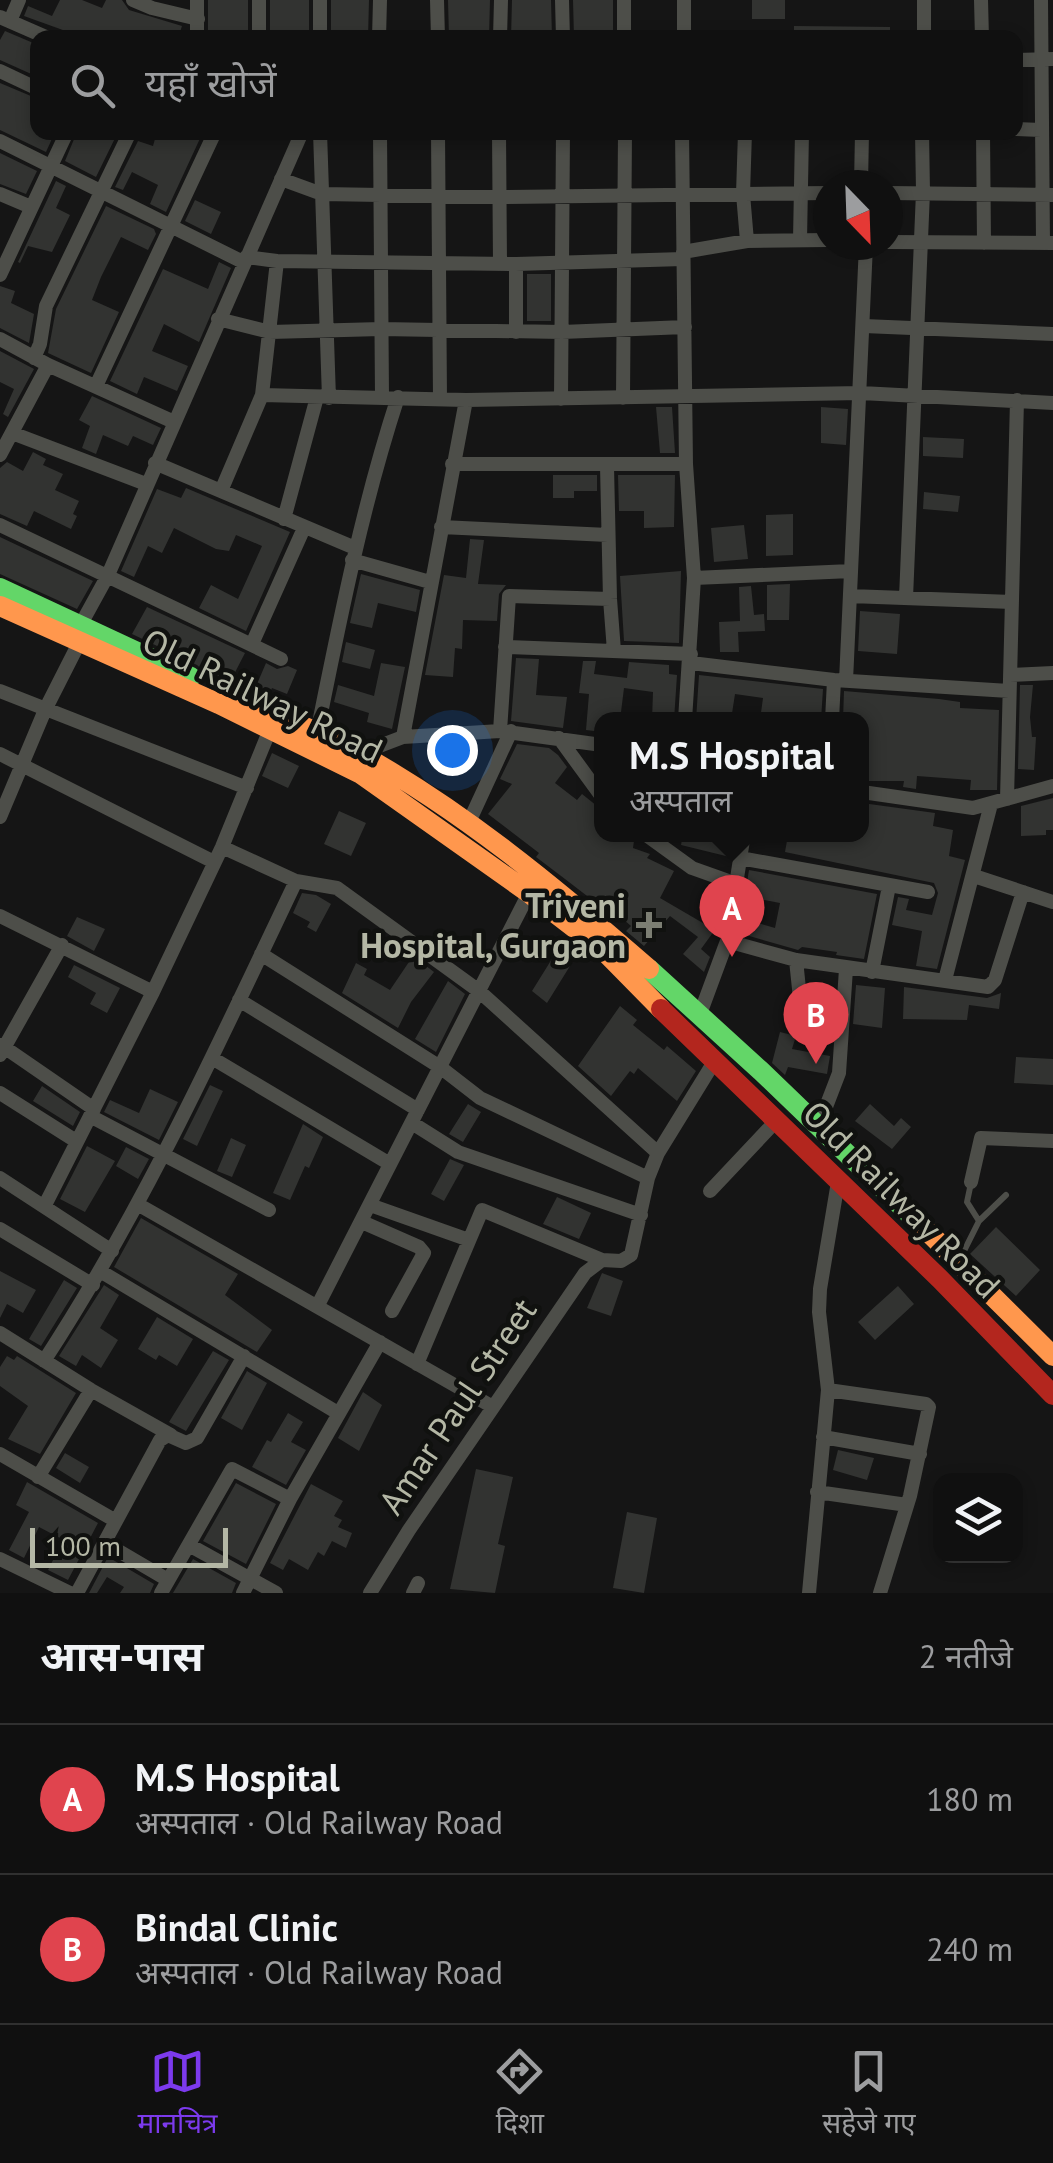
<!DOCTYPE html>
<html lang="hi">
<head>
<meta charset="utf-8">
<style>
	body { margin:0; font-family:"PT Sans","Noto Sans Devanagari",sans-serif; background:#191919; color:#f1f3f6 }
	.controls { position:absolute; right:30px; bottom:30px; display:grid; overflow:hidden; border-radius:20px; box-shadow:0 5px 15px #0003 }
	.controls button { width:90px; height:90px; display:grid; place-items:center; padding:0; border:0; border-bottom:2px solid #303030; background:#101010; color:#f1f3f6; font:50px sans-serif }
	.compass { position:absolute; left:813px; top:170px; width:90px; height:90px; border-radius:50%; background:#101010; box-shadow:0 5px 15px #0003; rotate:157deg }
	.scale { position:absolute; left:30px; bottom:25px; width:198px; box-sizing:border-box; padding-left:10px; border:5px solid #b4b7a5; border-top:0; font-size:28px; line-height:35px; white-space:nowrap; color:#b4b7a5; -webkit-text-stroke:8px #10110f; paint-order:stroke }
	.you { position:absolute; left:452px; top:750px; width:35px; height:35px; margin:-25px; border:8px solid #fff; border-radius:50%; background:#1a73e8; box-shadow:0 0 0 15px #1a73e833 }
	.badge { display:grid; place-items:center; width:65px; height:65px; border-radius:50%; background:#7c3aed; color:#fff; font-size:32px; font-weight:700 }
	.pin { position:absolute; translate:-50% -82px; filter:drop-shadow(0 2px 5px #0008) }
	.pin::after { content:''; position:absolute; top:52px; width:35px; height:30px; background:inherit; clip-path:polygon(0 0,100% 0,50% 100%) }
	.popup { position:absolute; left:594px; top:712px; width:275px; height:130px; box-sizing:border-box; display:grid; place-content:center; border-radius:20px; background:#101010; filter:drop-shadow(0 2px 8px #0005); font-size:32px; white-space:nowrap; color:#9c9d9f }
	.popup b { font-size:38px; color:#f1f3f6 }
	.popup::after { content:''; position:absolute; left:50%; top:100%; margin-left:-20px; border:20px solid transparent; border-top-color:#101010 }
	.list { margin:0; padding:0; list-style:none }
	h2 { display:flex; justify-content:space-between; align-items:center; height:130px; margin:0; padding:0 40px; font-size:42px }
	h2 small { font-size:32px; font-weight:400; color:#9c9d9f }
	.list li { display:grid; grid-template-columns:65px 1fr auto; gap:30px; align-items:center; box-sizing:border-box; height:150px; padding:0 40px; border-top:2px solid #303030 }
	.list b { display:block; font-size:38px; white-space:nowrap }
	.list p { margin:0; font-size:32px; white-space:nowrap; color:#9c9d9f }
	.list em { font-size:32px; font-style:normal; color:#9c9d9f }
	.icon { flex:none; width:55px; height:55px; fill:none; stroke:currentColor; stroke-width:2; stroke-linecap:round; stroke-linejoin:round }
	.map { position:relative; flex:none; width:1053px; height:1593px; overflow:hidden }
	.search { position:absolute; background:#101010; box-shadow:0 5px 15px #0003; left:30px; right:30px; top:30px; height:110px; display:flex; align-items:center; gap:25px; box-sizing:border-box; padding:0 35px; border-radius:20px; color:#9c9d9f; font-size:38px }
	.sheet { height:430px; background:#101010 }
	nav { display:flex; justify-content:space-around; align-items:center; box-sizing:border-box; height:140px; border-top:2px solid #303030; background:#101010; font-size:28px; color:#9c9d9f }
	nav a { display:grid; justify-items:center; gap:5px }
	nav .on { color:#7c3aed }
	.map>svg:first-child { display:block }
	.building { fill:#323331; fill-rule:evenodd }
	.lines { fill:none; stroke-linecap:round; stroke-linejoin:round }
	.lane { stroke:#4d4e49; stroke-width:6 }
	.street { stroke:#4d4e49; stroke-width:14 }
	.fast { stroke:#63d668; stroke-width:20 }
	.slow { stroke:#ff974d; stroke-width:20 }
	.jam { stroke:#b3261e; stroke-width:20 }
	.poi-dot { fill:#7c7e73; stroke:#10110f; stroke-width:4 }
	.labels { text-anchor:middle; dominant-baseline:central; stroke-width:9; stroke-linejoin:round; paint-order:stroke }
	.street-label { font-size:35px; fill:#b4b7a5; stroke:#10110f }
	.poi-label { font-size:35px; font-weight:bold; fill:#b4b7a5; stroke:#10110f; text-anchor:end }
</style>
</head>
<body>
<div class="map">
<svg width="1053" height="1593" viewBox="0 0 1053 1593">
	<rect width="100%" height="100%" fill="#151515"/>
	<!-- building -->
	<path class="building" d="M 60,0 L 82,0 L 102,8 L 106,0 L 122,0 L 129,10 L 182,26 L 178,38 L 85,38 L 24,16 L 28,6 L 52,16 Z
		M 208,0 L 248,0 L 248,38 L 208,38 Z
		M 270,0 L 309,0 L 309,38 L 270,38 Z
		M 331,0 L 369,0 L 368,38 L 331,38 Z
		M 448,0 L 490,0 L 489,38 L 449,38 Z
		M 512,0 L 551,0 L 552,38 L 511,38 Z
		M 573,0 L 613,0 L 613,38 L 574,38 Z
		M 752,0 L 785,0 L 785,19 L 752,19 Z
		M 794,26 L 890,27 L 890,38 L 794,38 Z
		M 5,31 L 38,45 L 30,64 L 38,68 L 38,77 L 0,60 L 0,40 Z
		M 0,83 L 38,99 L 38,132 L 55,132 L 46,152 L 0,130 Z
		M 77,132 L 118,132 L 96,177 L 65,161 Z
		M 157,132 L 203,132 L 166,212 L 150,204 L 158,185 L 132,172 L 123,190 L 115,187 L 138,141 L 153,146 Z
		M 0,153 L 37,171 L 26,194 L 0,184 Z
		M 56,181 L 66,186 L 56,208 L 70,215 L 52,252 L 28,246 L 20,263 L 18,262 Z
		M 195,200 L 221,212 L 211,234 L 185,221 Z
		M 106,206 L 154,229 L 156,234 L 148,250 L 121,237 L 101,277 L 92,300 L 119,312 L 91,373 L 48,353 L 56,309 Z
		M 219,262 L 231,268 L 199,342 L 164,324 L 152,351 L 188,366 L 177,391 L 144,377 L 137,394 L 110,381 L 163,269 L 208,289 Z
		M 527,274 L 551,274 L 551,321 L 527,321 Z
		M 0,286 L 15,291 L 11,303 L 34,314 L 29,343 L 0,328 Z
		M 0,351 L 34,369 L 8,417 L 3,414 L 14,389 L 0,382 Z
		M 92,396 L 161,428 L 153,445 L 133,436 L 128,446 L 103,435 L 96,454 L 82,448 L 90,426 L 79,420 Z
		M 656,407 L 672,407 L 675,453 L 660,453 Z
		M 821,407 L 848,409 L 846,445 L 821,443 Z
		M 923,437 L 964,439 L 963,458 L 923,456 Z
		M 33,452 L 46,459 L 43,465 L 63,474 L 55,490 L 79,501 L 73,514 L 77,516 L 71,529 L 34,511 L 27,526 L 0,514 L 0,468 L 7,462 L 23,471 Z
		M 553,475 L 597,475 L 597,491 L 574,491 L 574,498 L 553,498 Z
		M 618,475 L 675,475 L 674,527 L 644,528 L 644,511 L 619,511 Z
		M 186,488 L 290,532 L 246,631 L 199,608 L 211,585 L 238,599 L 262,546 L 236,535 L 229,551 L 216,549 L 174,528 L 162,553 L 148,546 L 134,577 L 121,571 L 157,489 L 181,498 Z
		M 924,492 L 960,496 L 958,512 L 923,509 Z
		M 793,514 L 793,555 L 766,556 L 766,515 Z
		M 744,525 L 748,559 L 714,562 L 711,528 Z
		M 0,537 L 93,581 L 77,609 L 0,574 Z
		M 470,539 L 484,540 L 478,584 L 506,585 L 499,594 L 497,621 L 463,620 L 462,649 L 455,648 L 453,677 L 425,675 L 444,575 L 466,578 Z
		M 681,571 L 679,643 L 624,641 L 620,576 Z
		M 361,574 L 420,590 L 416,612 L 378,603 L 372,628 L 350,623 Z
		M 790,584 L 789,620 L 767,620 L 767,585 Z
		M 751,586 L 754,615 L 764,614 L 765,631 L 738,632 L 739,652 L 720,652 L 719,622 L 740,621 L 739,587 Z
		M 147,607 L 245,653 L 228,686 L 205,676 L 205,672 L 197,665 L 132,634 Z
		M 860,611 L 900,614 L 897,654 L 858,651 Z
		M 346,642 L 375,650 L 370,669 L 342,662 Z
		M 516,658 L 539,659 L 536,695 L 567,697 L 563,728 L 511,721 Z
		M 583,661 L 596,661 L 594,674 L 627,678 L 629,662 L 669,665 L 669,674 L 677,675 L 674,720 L 652,720 L 653,692 L 624,688 L 620,720 L 602,720 L 602,732 L 586,730 L 589,694 L 579,693 Z
		M 266,663 L 277,669 L 288,666 L 297,670 L 287,694 L 272,688 L 268,697 L 254,691 Z
		M 381,663 L 405,667 L 392,729 L 367,722 L 369,713 L 334,702 L 338,685 L 374,696 Z
		M 699,675 L 823,689 L 821,720 L 760,720 L 763,698 L 735,694 L 731,720 L 696,720 Z
		M 1020,685 L 1033,685 L 1030,717 L 1032,737 L 1036,737 L 1034,770 L 1018,769 Z
		M 844,691 L 939,699 L 960,702 L 960,708 L 999,710 L 997,790 L 970,790 L 971,780 L 917,776 L 916,789 L 903,787 L 904,781 L 862,781 L 865,726 L 862,725 L 862,720 L 843,720 Z
		M 517,744 L 549,748 L 558,755 L 567,767 L 555,783 L 577,800 L 582,794 L 602,810 L 602,834 L 635,834 L 633,848 L 650,854 L 647,858 L 674,871 L 660,898 L 708,926 L 712,922 L 717,927 L 701,949 L 710,957 L 704,972 L 683,954 L 698,937 L 670,916 L 644,946 L 626,931 L 631,926 L 607,905 L 604,909 L 565,879 L 536,857 L 539,853 L 488,814 L 512,784 L 500,779 Z
		M 272,753 L 299,766 L 288,788 L 262,776 Z
		M 1053,798 L 1053,830 L 1046,830 L 1046,835 L 1021,836 L 1021,806 Z
		M 862,803 L 935,813 L 933,826 L 953,830 L 949,856 L 965,860 L 937,969 L 916,966 L 922,931 L 892,925 L 898,897 L 909,899 L 906,910 L 932,915 L 938,893 L 934,883 L 785,852 L 788,835 L 804,838 L 805,834 L 823,834 L 842,840 L 843,834 L 862,834 Z
		M 339,811 L 366,823 L 351,856 L 324,844 Z
		M 683,834 L 733,836 L 730,857 L 681,845 Z
		M 749,870 L 877,894 L 864,959 L 836,955 L 837,952 L 802,947 L 798,950 L 739,933 ZM 760,899 L 780,903 L 775,928 L 754,922 Z
		M 302,893 L 316,895 L 331,904 L 316,932 L 307,927 L 310,922 L 293,913 Z
		M 77,917 L 105,929 L 94,951 L 67,936 Z
		M 555,954 L 570,966 L 547,1003 L 532,991 Z
		M 413,956 L 434,972 L 411,1002 L 398,1028 L 342,993 L 356,963 L 367,969 L 364,975 L 390,990 Z
		M 74,965 L 120,988 L 107,1013 L 90,1004 L 96,993 L 68,977 Z
		M 448,981 L 465,994 L 436,1052 L 415,1039 Z
		M 856,985 L 885,988 L 882,1028 L 853,1024 Z
		M 904,987 L 987,998 L 1001,993 L 999,1009 L 969,1005 L 967,1020 L 903,1019 Z
		M 620,1006 L 637,1020 L 633,1025 L 664,1050 L 667,1046 L 696,1071 L 677,1101 L 638,1068 L 634,1074 L 630,1071 L 611,1096 L 578,1066 Z
		M 780,1032 L 796,1036 L 792,1049 L 830,1056 L 827,1074 L 788,1067 L 785,1075 L 772,1063 Z
		M 1016,1057 L 1053,1059 L 1053,1085 L 1014,1083 Z
		M 210,1085 L 223,1091 L 197,1146 L 183,1139 Z
		M 42,1086 L 80,1112 L 73,1126 L 33,1101 Z
		M 150,1089 L 178,1102 L 159,1140 L 104,1112 L 110,1100 L 139,1113 Z
		M 468,1104 L 481,1112 L 463,1142 L 449,1134 Z
		M 870,1104 L 894,1126 L 901,1118 L 911,1127 L 892,1149 L 855,1121 Z
		M 303,1124 L 323,1137 L 309,1168 L 305,1166 L 290,1200 L 273,1193 Z
		M 231,1138 L 246,1145 L 232,1177 L 217,1171 Z
		M 87,1146 L 115,1161 L 85,1212 L 60,1199 Z
		M 126,1147 L 149,1159 L 138,1179 L 116,1166 Z
		M 450,1159 L 464,1165 L 444,1201 L 431,1194 Z
		M 557,1197 L 591,1213 L 579,1239 L 543,1224 Z
		M 141,1218 L 238,1274 L 225,1295 L 272,1330 L 257,1352 L 114,1267 Z
		M 996,1227 L 1040,1270 L 1016,1296 L 970,1254 Z
		M 0,1271 L 36,1290 L 23,1313 L 7,1304 L 0,1318 Z
		M 602,1273 L 623,1281 L 611,1316 L 587,1308 Z
		M 64,1280 L 77,1288 L 41,1346 L 29,1339 Z
		M 104,1285 L 119,1295 L 100,1328 L 118,1340 L 101,1368 L 82,1355 L 76,1366 L 59,1356 Z
		M 898,1286 L 914,1304 L 875,1340 L 858,1322 Z
		M 157,1317 L 193,1339 L 177,1366 L 159,1355 L 156,1360 L 138,1349 Z
		M 213,1351 L 229,1360 L 186,1431 L 169,1422 Z
		M 7,1356 L 14,1360 L 17,1356 L 76,1393 L 40,1454 L 8,1439 L 28,1406 L 0,1386 L 0,1367 Z
		M 247,1371 L 267,1383 L 242,1430 L 221,1418 Z
		M 363,1392 L 382,1405 L 359,1451 L 338,1438 Z
		M 288,1413 L 303,1422 L 291,1442 L 306,1450 L 286,1485 L 252,1467 L 267,1440 L 271,1442 Z
		M 838,1450 L 874,1458 L 867,1480 L 833,1470 Z
		M 65,1453 L 89,1467 L 80,1483 L 56,1468 Z
		M 476,1469 L 513,1477 L 498,1544 L 505,1546 L 495,1593 L 450,1589 Z
		M 27,1482 L 98,1523 L 68,1580 L 48,1570 L 54,1558 L 50,1556 L 60,1538 L 39,1527 L 24,1558 L 9,1550 L 29,1512 L 16,1505 Z
		M 236,1483 L 276,1504 L 246,1564 L 203,1541 Z
		M 311,1484 L 343,1501 L 334,1516 L 342,1520 L 338,1527 L 352,1533 L 346,1548 L 332,1541 L 324,1556 L 318,1552 L 308,1570 L 289,1559 L 283,1570 L 270,1563 Z
		M 627,1512 L 657,1518 L 644,1593 L 613,1588 Z
		M 108,1557 L 154,1584 L 150,1593 L 120,1593 L 124,1587 L 107,1577 L 97,1593 L 89,1593 Z
		M 193,1559 L 236,1583 L 232,1593 L 173,1593 Z"/>
	<g class="lines">
		<!-- lane -->
		<path class="lane" d="M 971,1183 L 967,1202 L 979,1221
			M 961,1257 L 979,1221 L 1006,1195"/>
		<!-- street -->
		<path class="street" d="M 133,0 L 152,8 L 198,19
			M 259,0 L 259,38
			M 320,0 L 320,38
			M 437,0 L 438,38
			M 562,0 L 563,38
			M 624,0 L 624,38
			M 981,0 L 982,38
			M 1041,0 L 1043,243
			M 0,17 L 48,38
			M 10,21 L 19,0
			M 197,38 L 197,0
			M 379,38 L 380,0
			M 500,38 L 501,0
			M 684,38 L 684,0
			M 924,38 L 924,0
			M 1016,60 L 1053,59
			M 0,71 L 38,89
			M 1016,129 L 1041,130
			M 320,132 L 329,398
			M 380,132 L 382,397
			M 438,132 L 440,399
			M 499,132 L 500,264
			M 682,132 L 686,464 L 694,578 L 685,720
			M 745,132 L 743,194 L 747,241
			M 983,132 L 984,243
			M 0,141 L 243,262
			M 281,179 L 322,194 L 501,197 L 828,193
			M 861,185 L 862,132
			M 888,193 L 1053,195
			M 0,194 L 31,207
			M 800,240 L 802,132
			M 888,242 L 1053,243
			M 683,252 L 747,241 L 828,240
			M 246,257 L 277,261 L 516,264 L 683,259
			M 0,275 L 67,132
			M 218,319 L 270,332 L 381,329 L 562,332 L 685,327
			M 864,326 L 1053,334
			M 516,332 L 516,264
			M 0,339 L 48,365 L 174,422
			M 34,358 L 40,344 L 46,306 L 130,132
			M 96,386 L 215,132
			M 262,395 L 466,400 L 861,393 L 1053,403
			M 623,398 L 625,132
			M 561,399 L 563,132
			M 12,433 L 146,484
			M 0,455 L 48,365
			M 155,463 L 355,548
			M 452,464 L 686,464
			M 607,466 L 610,599 L 614,651
			M 221,491 L 262,395 L 277,261
			M 284,519 L 317,397
			M 0,525 L 281,659
			M 441,527 L 608,535
			M 352,560 L 430,582
			M 694,578 L 851,571
			M 850,596 L 1012,602
			M 906,598 L 923,192 L 922,132
			M 80,626 L 108,575 L 302,132
			M 252,644 L 304,528
			M 505,647 L 691,654
			M 691,663 L 834,680 L 1009,691
			M 1010,675 L 1053,673
			M 846,681 L 866,245
			M 0,691 L 247,788
			M 832,720 L 834,680
			M 500,731 L 509,596 L 610,599
			M 317,733 C 340,619 362,507 398,397
			M 403,737 L 466,400
			M 559,738 L 602,797
			M 361,753 L 403,737 L 500,731 L 602,745
			M 0,754 L 214,862
			M 862,792 L 973,808 L 1053,786
			M 1007,799 L 1017,400
			M 0,817 L 45,710 L 79,643
			M 469,822 L 511,731
			M 645,834 L 692,868 L 737,884
			M 222,847 L 296,881 L 337,888 L 479,991 L 658,1153
			M 740,858 L 928,892
			M 974,876 L 1053,902
			M 0,916 L 153,992
			M 727,941 L 796,960 L 988,987 L 995,980 L 1023,892
			M 261,954 L 440,1067 L 480,1098 L 648,1178
			M 796,960 L 803,1027
			M 872,972 L 889,886
			M 945,980 L 991,804
			M 239,1000 L 418,1110
			M 700,1014 L 727,941 L 744,834
			M 1,1045 L 94,1109
			M 0,1055 L 62,945
			M 212,1058 L 390,1164
			M 0,1093 L 76,1141
			M 90,1116 L 269,1210
			M 412,1123 L 458,1152 L 641,1215
			M 819,1125 L 839,1073 L 846,969
			M 0,1178 L 112,1251
			M 971,1182 L 981,1138 L 1053,1141
			M 710,1191 L 777,1120
			M 45,1205 L 153,992 L 222,847 L 273,722
			M 139,1205 L 493,1407
			M 370,1205 L 469,1240
			M 362,1222 L 419,1247 L 424,1253 L 392,1311
			M 0,1229 L 93,1285
			M 100,1271 L 338,1413
			M 318,1305 L 529,893
			M 0,1333 L 91,1390 L 171,1435
			M 44,1361 C 145,1206 217,1047 296,881
			M 417,1364 L 482,1210 L 602,1260 L 621,1261 L 631,1255 L 648,1178 L 658,1153 L 714,1062
			M 828,1390 L 926,1404 L 929,1407 L 910,1496 L 880,1593
			M 823,1437 L 920,1454
			M 0,1454 L 116,1521
			M 38,1477 L 91,1390
			M 817,1492 L 907,1505
			M 105,1543 L 168,1580
			M 189,1545 L 276,1593
			M 0,1559 L 70,1593
			M 77,1593 L 160,1440 L 168,1435 L 186,1443 L 197,1438 L 244,1356
			M 161,1593 L 232,1469 L 290,1499
			M 243,1593 L 290,1499 L 380,1342
			M 370,1593 L 409,1530 L 585,1273 L 602,1260
			M 413,1593 L 418,1583
			M 809,1593 L 828,1390 L 819,1312 L 820,1289 L 838,1182"/>
		<!-- fast -->
		<path class="fast" d="M 0,588 L 191,677
			M 649,969 L 761,1071 L 923,1227"/>
		<!-- slow -->
		<path class="slow" d="M 0,606 L 219,704 L 361,774 L 529,893 L 603,950 L 661,1009
			M 240,700 C 278,716 317,730 353,750 C 461,809 557,889 649,969
			M 923,1227 L 1053,1356"/>
		<!-- jam -->
		<path class="jam" d="M 661,1009 L 940,1279 L 1053,1395"/>
	</g>
	<!-- markers -->
	<path class="poi-dot" d="M644 910h10v10h10v10h-10v10h-10v-10h-10v-10h10z"/>
	<g class="labels">
		<!-- street labels -->
		<g class="street-label">
			<text transform="translate(263 695) rotate(26)">Old Railway Road</text>
			<text transform="translate(902 1199) rotate(45)">Old Railway Road</text>
			<text transform="translate(457 1406) rotate(-56)">Amar Paul Street</text>
		</g>
		<!-- poi labels -->
		<g class="poi-label">
			<text x="626" y="905">Triveni<tspan x="626" dy="40">Hospital, Gurgaon</tspan></text>
		</g>
	</g>
</svg>
<div class="controls">
<button><svg class="icon" aria-label="layers" viewBox="0 0 24 24"><path d="M12 4l9 5-9 5-9-5zM3 14l9 5 9-5"/></svg></button>
</div>
<svg class="compass" viewBox="-18 -18 36 36"><path d="M0-13l5 13h-10z" fill="#e53935"/><path d="M0 13l5-13h-10z" fill="#9c9d9f"/></svg>
<div class="scale">100 m</div>
<div class="you"></div>
<div class="pin badge" style="left:732px;top:957px;background:#e0444e">A</div>
<div class="popup"><b>M.S Hospital</b>अस्पताल</div>
<div class="pin badge" style="left:816px;top:1064px;background:#e0444e">B</div>
<div class="search"><svg class="icon" aria-label="search" viewBox="0 0 24 24"><circle cx="10" cy="10" r="6"/><path d="M15 15l6 6"/></svg>यहाँ खोजें</div>
</div>
<section class="sheet">
<h2>आस-पास<small>2 नतीजे</small></h2>
<ul class="list">
<li><span class="badge" style="background:#e0444e">A</span><div><b>M.S Hospital</b><p>अस्पताल · Old Railway Road</p></div><em>180 m</em></li>
<li><span class="badge" style="background:#e0444e">B</span><div><b>Bindal Clinic</b><p>अस्पताल · Old Railway Road</p></div><em>240 m</em></li>
</ul>
</section>
<nav>
<a class="on"><svg class="icon" aria-label="map" viewBox="0 0 24 24"><path d="M3 6l6-2 6 2 6-2v14l-6 2-6-2-6 2zM9 4v14M15 6v14"/></svg>मानचित्र</a>
<a><svg class="icon" aria-label="directions" viewBox="0 0 24 24"><path d="M12 3l9 9-9 9-9-9zM9 14v-3h6M13 9l2 2-2 2"/></svg>दिशा</a>
<a><svg class="icon" aria-label="saved" viewBox="0 0 24 24"><path d="M7 4h10v16l-5-4-5 4z"/></svg>सहेजे गए</a>
</nav>
</body>
</html>
